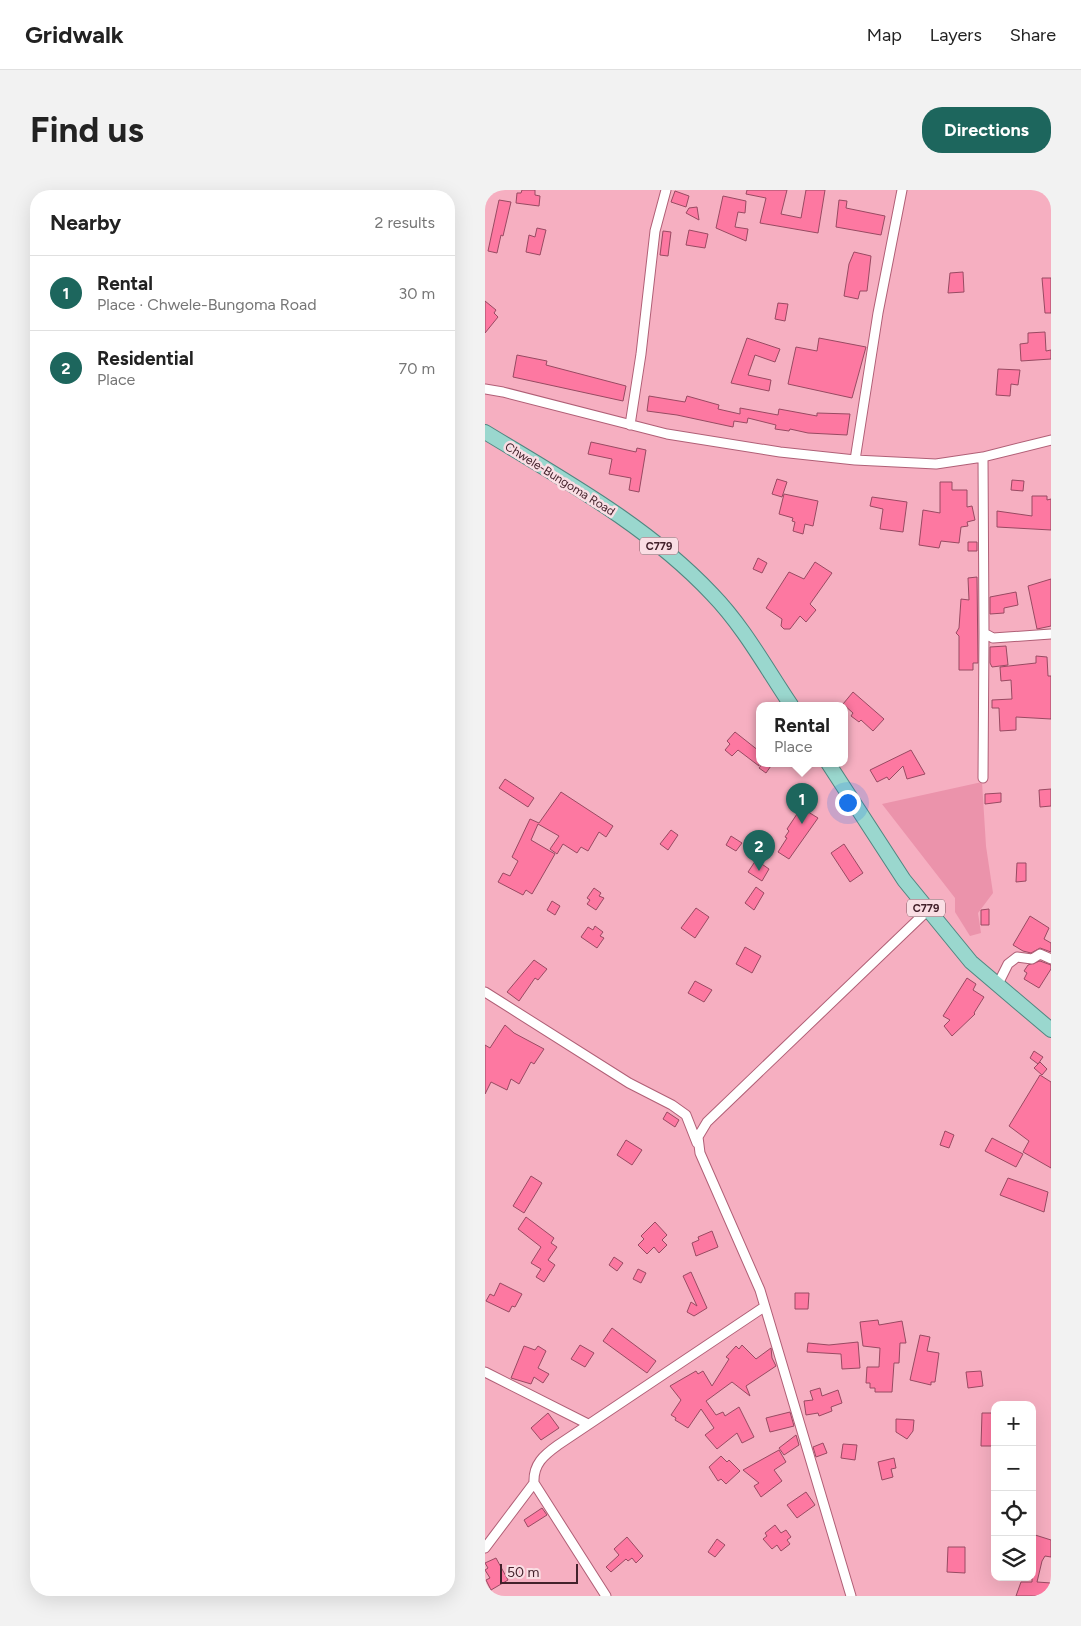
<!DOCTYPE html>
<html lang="en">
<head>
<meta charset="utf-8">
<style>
	body { margin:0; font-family:Figtree,sans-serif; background:#f2f2f2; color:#222 }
	.controls { position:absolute; right:15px; bottom:15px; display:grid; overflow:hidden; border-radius:10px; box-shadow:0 5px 20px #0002 }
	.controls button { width:45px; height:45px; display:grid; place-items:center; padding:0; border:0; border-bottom:1px solid #e0e0e0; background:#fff; color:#222; font:25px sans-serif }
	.scale { position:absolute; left:15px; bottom:12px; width:78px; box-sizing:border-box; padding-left:5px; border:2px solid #43212b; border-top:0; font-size:14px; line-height:18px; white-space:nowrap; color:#43212b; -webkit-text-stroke:4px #fadee4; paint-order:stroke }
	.you { position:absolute; left:362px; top:612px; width:18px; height:18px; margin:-12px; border:4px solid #fff; border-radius:50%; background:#1a73e8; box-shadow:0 0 0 8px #1a73e833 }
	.badge { display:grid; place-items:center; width:32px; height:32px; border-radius:50%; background:#1d665d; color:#fff; font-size:16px; font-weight:700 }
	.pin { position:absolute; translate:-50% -41px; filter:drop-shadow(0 1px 2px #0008) }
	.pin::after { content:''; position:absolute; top:26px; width:18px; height:15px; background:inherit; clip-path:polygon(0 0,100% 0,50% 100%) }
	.popup { position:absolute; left:271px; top:512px; width:92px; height:65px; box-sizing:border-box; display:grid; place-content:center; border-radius:10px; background:#fff; filter:drop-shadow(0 1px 4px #0005); font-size:16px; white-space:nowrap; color:#767676 }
	.popup b { font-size:19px; color:#222 }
	.popup::after { content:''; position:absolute; left:50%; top:100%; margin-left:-10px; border:10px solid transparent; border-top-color:#fff }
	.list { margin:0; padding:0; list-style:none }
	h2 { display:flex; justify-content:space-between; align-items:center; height:65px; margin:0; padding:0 20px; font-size:21px }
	h2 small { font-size:16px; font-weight:400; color:#767676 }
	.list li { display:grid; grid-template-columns:32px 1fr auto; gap:15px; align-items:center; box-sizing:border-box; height:75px; padding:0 20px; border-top:1px solid #e0e0e0 }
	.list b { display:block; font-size:19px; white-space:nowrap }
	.list p { margin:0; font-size:16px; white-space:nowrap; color:#767676 }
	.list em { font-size:16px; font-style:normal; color:#767676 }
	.icon { flex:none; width:28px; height:28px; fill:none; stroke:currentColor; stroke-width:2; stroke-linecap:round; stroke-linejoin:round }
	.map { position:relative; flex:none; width:566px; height:1406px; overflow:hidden; border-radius:20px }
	header { display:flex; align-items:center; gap:30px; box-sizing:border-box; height:70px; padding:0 25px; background:#fff; border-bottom:1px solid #e0e0e0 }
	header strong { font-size:24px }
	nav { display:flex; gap:28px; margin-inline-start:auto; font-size:18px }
	.intro { display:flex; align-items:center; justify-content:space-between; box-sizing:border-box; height:120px; padding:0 30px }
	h1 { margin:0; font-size:35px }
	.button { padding:12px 22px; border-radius:20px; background:#1d665d; color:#fff; font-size:18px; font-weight:700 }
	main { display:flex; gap:30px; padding:0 30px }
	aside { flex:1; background:#fff; border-radius:20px; box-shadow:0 5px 20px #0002 }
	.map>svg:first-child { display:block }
	.green { fill:#eb93ab }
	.building { fill:#fd78a1; stroke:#984a62 }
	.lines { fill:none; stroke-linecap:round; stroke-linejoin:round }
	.street-casing { stroke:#b05f76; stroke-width:11 }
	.primary-casing { stroke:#508680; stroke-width:16 }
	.street { stroke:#fff; stroke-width:9 }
	.primary { stroke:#9ad7ce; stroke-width:14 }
	.labels { text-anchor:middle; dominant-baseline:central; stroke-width:5; stroke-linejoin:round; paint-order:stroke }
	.shield { fill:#fadee4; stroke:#7a5a62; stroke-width:1 }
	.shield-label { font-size:11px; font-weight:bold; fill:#43212b }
	.street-label { font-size:12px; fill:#43212b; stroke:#fadee4 }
</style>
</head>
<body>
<header>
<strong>Gridwalk</strong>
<nav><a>Map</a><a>Layers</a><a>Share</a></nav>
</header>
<div class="intro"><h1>Find us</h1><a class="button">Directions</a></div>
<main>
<aside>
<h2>Nearby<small>2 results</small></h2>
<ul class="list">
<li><span class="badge">1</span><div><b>Rental</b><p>Place · Chwele-Bungoma Road</p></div><em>30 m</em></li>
<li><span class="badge">2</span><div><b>Residential</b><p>Place</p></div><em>70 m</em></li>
</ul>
</aside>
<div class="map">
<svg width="566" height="1406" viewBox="0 0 566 1406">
	<rect width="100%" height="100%" fill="#f6afc1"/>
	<!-- green -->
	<path class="green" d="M 497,592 L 501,656 L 508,703 L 493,723 L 496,743 L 485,746 L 470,722 L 470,708 L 397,614 Z"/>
	<!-- building -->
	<path class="building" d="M 37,0 L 50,0 L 50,5 L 55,6 L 54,16 L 31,13 L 32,3 L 36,3 Z
		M 262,0 L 302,0 L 296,24 L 316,28 L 321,0 L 340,0 L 333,43 L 275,33 L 281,8 L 261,4 Z
		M 190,1 L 204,6 L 201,17 L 186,12 Z
		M 238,6 L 261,11 L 260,23 L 253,22 L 250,37 L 263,39 L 261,51 L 231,38 Z
		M 14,10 L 26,12 L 18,46 L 16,45 L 12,63 L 3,61 Z
		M 354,10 L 362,11 L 361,18 L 400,26 L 396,45 L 351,37 Z
		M 212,17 L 214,30 L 201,23 L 204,18 Z
		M 52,38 L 61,40 L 55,65 L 41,62 L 44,45 L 50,47 Z
		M 204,40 L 223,44 L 220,58 L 201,55 Z
		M 178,41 L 186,42 L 183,66 L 175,65 Z
		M 369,62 L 386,66 L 382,101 L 375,101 L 373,109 L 359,106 L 364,74 Z
		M 478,82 L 479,102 L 463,103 L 465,83 Z
		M 557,88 L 566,88 L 566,123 L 560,123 Z
		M 0,111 L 11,120 L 9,123 L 13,127 L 0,143 Z
		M 293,113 L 303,114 L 300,131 L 290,129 Z
		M 560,142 L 561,161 L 566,160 L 566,169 L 536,171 L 535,154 L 543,153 L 543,143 Z
		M 262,148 L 295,159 L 290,172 L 270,165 L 263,185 L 286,190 L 284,201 L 246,193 Z
		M 334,148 L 381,157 L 367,208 L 303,194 L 311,157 L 332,161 Z
		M 32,165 L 62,171 L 61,175 L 141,196 L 138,211 L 28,187 Z
		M 513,179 L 535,180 L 533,195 L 526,194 L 525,206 L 511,205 Z
		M 164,206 L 200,212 L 202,206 L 234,215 L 233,219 L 255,224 L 255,218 L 293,225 L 294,219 L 332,226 L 332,223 L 365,224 L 362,245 L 323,243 L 305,239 L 304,241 L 290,239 L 291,235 L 263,228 L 262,233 L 249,231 L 248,237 L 192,225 L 162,221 Z
		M 106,252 L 151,262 L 152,258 L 161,260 L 154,302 L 144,300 L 146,288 L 124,284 L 127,269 L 103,264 Z
		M 292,289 L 302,292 L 297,307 L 287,304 Z
		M 527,290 L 539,291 L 538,301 L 526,300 Z
		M 455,292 L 467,292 L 467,300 L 482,300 L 482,317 L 487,316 L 490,330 L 482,332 L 483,336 L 476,337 L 474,353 L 456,351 L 454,358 L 434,355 L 438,320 L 455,323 Z
		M 299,304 L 333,311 L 328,336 L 320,334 L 318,344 L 308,341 L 310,332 L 307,331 L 308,328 L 294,324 Z
		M 547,306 L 562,306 L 562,310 L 566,309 L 566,340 L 512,337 L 512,321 L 547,326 Z
		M 387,307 L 422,312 L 418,342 L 395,339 L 398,319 L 385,316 Z
		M 483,352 L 492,352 L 492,361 L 483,361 Z
		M 273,368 L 282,373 L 277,383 L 268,379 Z
		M 330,372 L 347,383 L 325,414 L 331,420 L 321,432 L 315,426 L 305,439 L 299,439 L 296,436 L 297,429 L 281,418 L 304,382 L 319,389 Z
		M 492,387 L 493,473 L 488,473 L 488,480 L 474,480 L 474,446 L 471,443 L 474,438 L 476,409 L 484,410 L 483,388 Z
		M 566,389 L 566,436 L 552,439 L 543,396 Z
		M 531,402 L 533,415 L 519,418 L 519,423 L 505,424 L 505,407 Z
		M 521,456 L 523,475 L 507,477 L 505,473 L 505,457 Z
		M 551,466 L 562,467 L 563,486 L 566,486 L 566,529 L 531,527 L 531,540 L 515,541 L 514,518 L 507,518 L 507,510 L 527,509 L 526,490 L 516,491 L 515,477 L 551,473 Z
		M 368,502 L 399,529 L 388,541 L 376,530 L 374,532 L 366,526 L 368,523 L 358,514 Z
		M 250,542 L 274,561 L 274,576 L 253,560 L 247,566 L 240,560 L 245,554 L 242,551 Z
		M 426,560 L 440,584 L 422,589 L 418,576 L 404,590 L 402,587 L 392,592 L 385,580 Z
		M 278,573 L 288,573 L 281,583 L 274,578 Z
		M 20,589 L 49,608 L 43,617 L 14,598 Z
		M 566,599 L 566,616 L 555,617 L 554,600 Z
		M 76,602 L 128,636 L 121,647 L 114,642 L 103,661 L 96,657 L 92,663 L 78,654 L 72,664 L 65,659 L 74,646 L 53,634 L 46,650 L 70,664 L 47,704 L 41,700 L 38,705 L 13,692 L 18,683 L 25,686 L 33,671 L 27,667 L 45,629 L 54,633 Z
		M 516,603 L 516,612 L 500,614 L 500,604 Z
		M 320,620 L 333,628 L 304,669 L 293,662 L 302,648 L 300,647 L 304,641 L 302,639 L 312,624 L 315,626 Z
		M 186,640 L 193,645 L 183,660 L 175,654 Z
		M 246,646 L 257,653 L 251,661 L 241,655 Z
		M 359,654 L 378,683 L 365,692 L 346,663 Z
		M 271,670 L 284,679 L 277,691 L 263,682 Z
		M 532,673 L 541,673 L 541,691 L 531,692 Z
		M 271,697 L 279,703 L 269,720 L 260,713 Z
		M 109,698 L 116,703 L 114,706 L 119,708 L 111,720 L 102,714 L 105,710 L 102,708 Z
		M 67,711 L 75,716 L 70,725 L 62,720 Z
		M 211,718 L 224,727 L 210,748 L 196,738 Z
		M 504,719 L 504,735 L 496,735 L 496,720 Z
		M 545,726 L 564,738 L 559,749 L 566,753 L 566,762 L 555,758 L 546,763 L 538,761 L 528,755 Z
		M 110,736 L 118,742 L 115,746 L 119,748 L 112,758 L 96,747 L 103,737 L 108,740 Z
		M 260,757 L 276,766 L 267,783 L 251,774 Z
		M 49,770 L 62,779 L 53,790 L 50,788 L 34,811 L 22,802 Z
		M 555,771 L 566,775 L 566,779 L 554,798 L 539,789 L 542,783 L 539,781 L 543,775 Z
		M 482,788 L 491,794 L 488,800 L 499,807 L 489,823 L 490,824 L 467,846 L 459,836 L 465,830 L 458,826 Z
		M 210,791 L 227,800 L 219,812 L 203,803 Z
		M 20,835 L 29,843 L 59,859 L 49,874 L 46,872 L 34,894 L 26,889 L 22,900 L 6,892 L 0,904 L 0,855 L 5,858 Z
		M 549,861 L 558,867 L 553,874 L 545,868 Z
		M 555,872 L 562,879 L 557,885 L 549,878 Z
		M 555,885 L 566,892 L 566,978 L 538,962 L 544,951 L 524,936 Z
		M 182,922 L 194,930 L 190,937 L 178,929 Z
		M 460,941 L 469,945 L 464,958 L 455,955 Z
		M 507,948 L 538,964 L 531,977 L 500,961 Z
		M 141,950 L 157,960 L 147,975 L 132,965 Z
		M 46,986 L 57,993 L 39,1023 L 28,1016 Z
		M 523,988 L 563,1002 L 559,1022 L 515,1005 Z
		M 41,1027 L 69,1048 L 66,1053 L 72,1057 L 63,1070 L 70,1075 L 59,1092 L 51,1087 L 56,1079 L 46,1073 L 56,1057 L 33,1039 Z
		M 170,1032 L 182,1045 L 177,1050 L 182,1055 L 174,1063 L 169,1057 L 162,1064 L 153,1055 L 159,1049 L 156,1046 Z
		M 227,1041 L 233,1057 L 211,1066 L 207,1053 L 214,1050 L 213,1047 Z
		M 129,1067 L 138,1073 L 132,1081 L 124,1075 Z
		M 153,1079 L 161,1083 L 156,1093 L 148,1089 Z
		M 206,1082 L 222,1118 L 209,1126 L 202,1122 L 206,1112 L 212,1116 L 198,1086 Z
		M 15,1093 L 37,1104 L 30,1117 L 27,1116 L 24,1122 L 1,1111 L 5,1104 L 9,1106 Z
		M 310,1103 L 324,1103 L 323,1119 L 310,1119 Z
		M 393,1130 L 394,1135 L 417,1131 L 421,1153 L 415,1153 L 414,1173 L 409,1173 L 407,1202 L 390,1202 L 390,1198 L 385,1198 L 385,1193 L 381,1193 L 382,1177 L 394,1177 L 395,1158 L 378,1156 L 375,1132 Z
		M 127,1138 L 171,1171 L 162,1183 L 118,1151 Z
		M 435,1145 L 445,1147 L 442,1161 L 454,1163 L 450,1192 L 446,1192 L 446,1195 L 425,1190 Z
		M 373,1152 L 375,1178 L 357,1179 L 356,1164 L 322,1162 L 323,1153 L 344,1155 Z
		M 95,1155 L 109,1163 L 100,1177 L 86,1169 Z
		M 257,1155 L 271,1169 L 286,1158 L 287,1168 L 291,1176 L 261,1196 L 265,1206 L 247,1192 L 221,1211 L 231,1225 L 238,1222 L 240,1226 L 254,1217 L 269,1247 L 257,1253 L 252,1243 L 232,1259 L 220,1245 L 229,1238 L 216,1219 L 203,1238 L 190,1230 L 191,1228 L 186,1225 L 196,1210 L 185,1196 L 211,1181 L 213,1184 L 218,1181 L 227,1196 L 244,1169 L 241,1167 L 251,1156 L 254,1159 Z
		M 39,1156 L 50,1160 L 53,1156 L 61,1161 L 53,1178 L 64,1184 L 58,1193 L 49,1187 L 46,1194 L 26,1188 Z
		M 496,1181 L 498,1196 L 483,1198 L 481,1182 Z
		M 335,1198 L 337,1206 L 353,1200 L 357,1213 L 346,1217 L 347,1221 L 334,1226 L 333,1223 L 321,1225 L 319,1211 L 328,1210 L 325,1201 Z
		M 305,1222 L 309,1236 L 285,1242 L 281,1228 Z
		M 63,1223 L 74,1238 L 56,1250 L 46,1238 Z
		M 497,1223 L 510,1223 L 510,1256 L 496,1256 Z
		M 411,1229 L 429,1230 L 428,1241 L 422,1249 L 411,1242 Z
		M 311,1245 L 314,1255 L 299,1265 L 294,1258 Z
		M 338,1253 L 342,1263 L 331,1267 L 328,1257 Z
		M 358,1254 L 372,1255 L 370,1270 L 356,1268 Z
		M 294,1260 L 301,1272 L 289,1280 L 297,1291 L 276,1307 L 269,1296 L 274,1293 L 258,1280 Z
		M 236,1266 L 242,1272 L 244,1270 L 255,1281 L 241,1294 L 236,1289 L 233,1291 L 224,1277 Z
		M 409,1268 L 411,1278 L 406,1279 L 408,1287 L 397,1290 L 393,1272 Z
		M 321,1302 L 330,1315 L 312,1328 L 302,1315 Z
		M 57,1318 L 62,1325 L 43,1337 L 39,1330 Z
		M 290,1335 L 296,1343 L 301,1340 L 306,1347 L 302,1350 L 305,1354 L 296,1361 L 292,1355 L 287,1359 L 278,1349 L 282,1346 L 280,1343 Z
		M 547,1344 L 566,1350 L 566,1367 L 560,1366 L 557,1371 L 552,1392 L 566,1393 L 566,1406 L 531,1406 L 536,1392 L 547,1392 Z
		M 142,1347 L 158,1366 L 151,1373 L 147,1368 L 143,1371 L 141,1369 L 126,1382 L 121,1377 L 134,1365 L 129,1359 Z
		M 232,1349 L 240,1355 L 230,1367 L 223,1362 Z
		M 463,1357 L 480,1357 L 480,1383 L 462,1382 Z
		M 11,1368 L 23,1390 L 6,1400 L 1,1390 L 5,1388 L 0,1380 L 3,1378 L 0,1373 Z"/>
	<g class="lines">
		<defs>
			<path id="street" d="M 0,199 L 18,202 L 182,244 L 295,262 L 370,270 L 451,274 L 498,267 L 566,250
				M 145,235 L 156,164 L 170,41 L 181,0
				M 498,267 L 499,443 L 508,448 L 566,444
				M 370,270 L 393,123 L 417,0
				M 498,588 L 499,443
				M 512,796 L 523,774 L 532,767 L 547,769 L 555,764 L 566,769
				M 0,802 L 144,893 L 187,915 L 201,925 L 212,953
				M 0,1182 L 103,1234
				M 0,1358 L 49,1293
				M 121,1406 L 49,1293 C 48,1274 59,1265 73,1255 L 279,1117
				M 366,1406 L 275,1100 L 215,963 L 213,947 L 222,932 L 443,720"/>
			<path id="primary" d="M 0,242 C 79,290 163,336 227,404 C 259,437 281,478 306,515
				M 343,573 L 419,690 L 486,772 L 566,840"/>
		</defs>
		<!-- street casing -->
		<use href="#street" class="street-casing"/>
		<!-- primary casing -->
		<use href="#primary" class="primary-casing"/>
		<!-- street -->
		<use href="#street" class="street"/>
		<!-- primary -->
		<use href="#primary" class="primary"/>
	</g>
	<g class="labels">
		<!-- shield labels -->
		<g class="shield">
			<rect x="155" y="347.5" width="38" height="17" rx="4"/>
			<rect x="422" y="709.5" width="38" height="17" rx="4"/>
		</g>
		<g class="shield-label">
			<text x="174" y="356">C779</text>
			<text x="441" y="718">C779</text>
		</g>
		<!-- street labels -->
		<g class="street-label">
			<text transform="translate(75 289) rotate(32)">Chwele-Bungoma Road</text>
		</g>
	</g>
</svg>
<div class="controls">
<button>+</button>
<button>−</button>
<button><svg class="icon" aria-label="locate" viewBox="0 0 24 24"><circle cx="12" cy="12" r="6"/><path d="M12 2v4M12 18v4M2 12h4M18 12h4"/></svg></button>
<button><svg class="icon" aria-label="layers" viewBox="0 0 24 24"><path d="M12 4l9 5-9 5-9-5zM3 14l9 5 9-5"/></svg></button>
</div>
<div class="scale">50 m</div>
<div class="you"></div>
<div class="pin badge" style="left:317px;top:634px">1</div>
<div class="popup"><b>Rental</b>Place</div>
<div class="pin badge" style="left:274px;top:681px">2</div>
</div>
</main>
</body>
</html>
